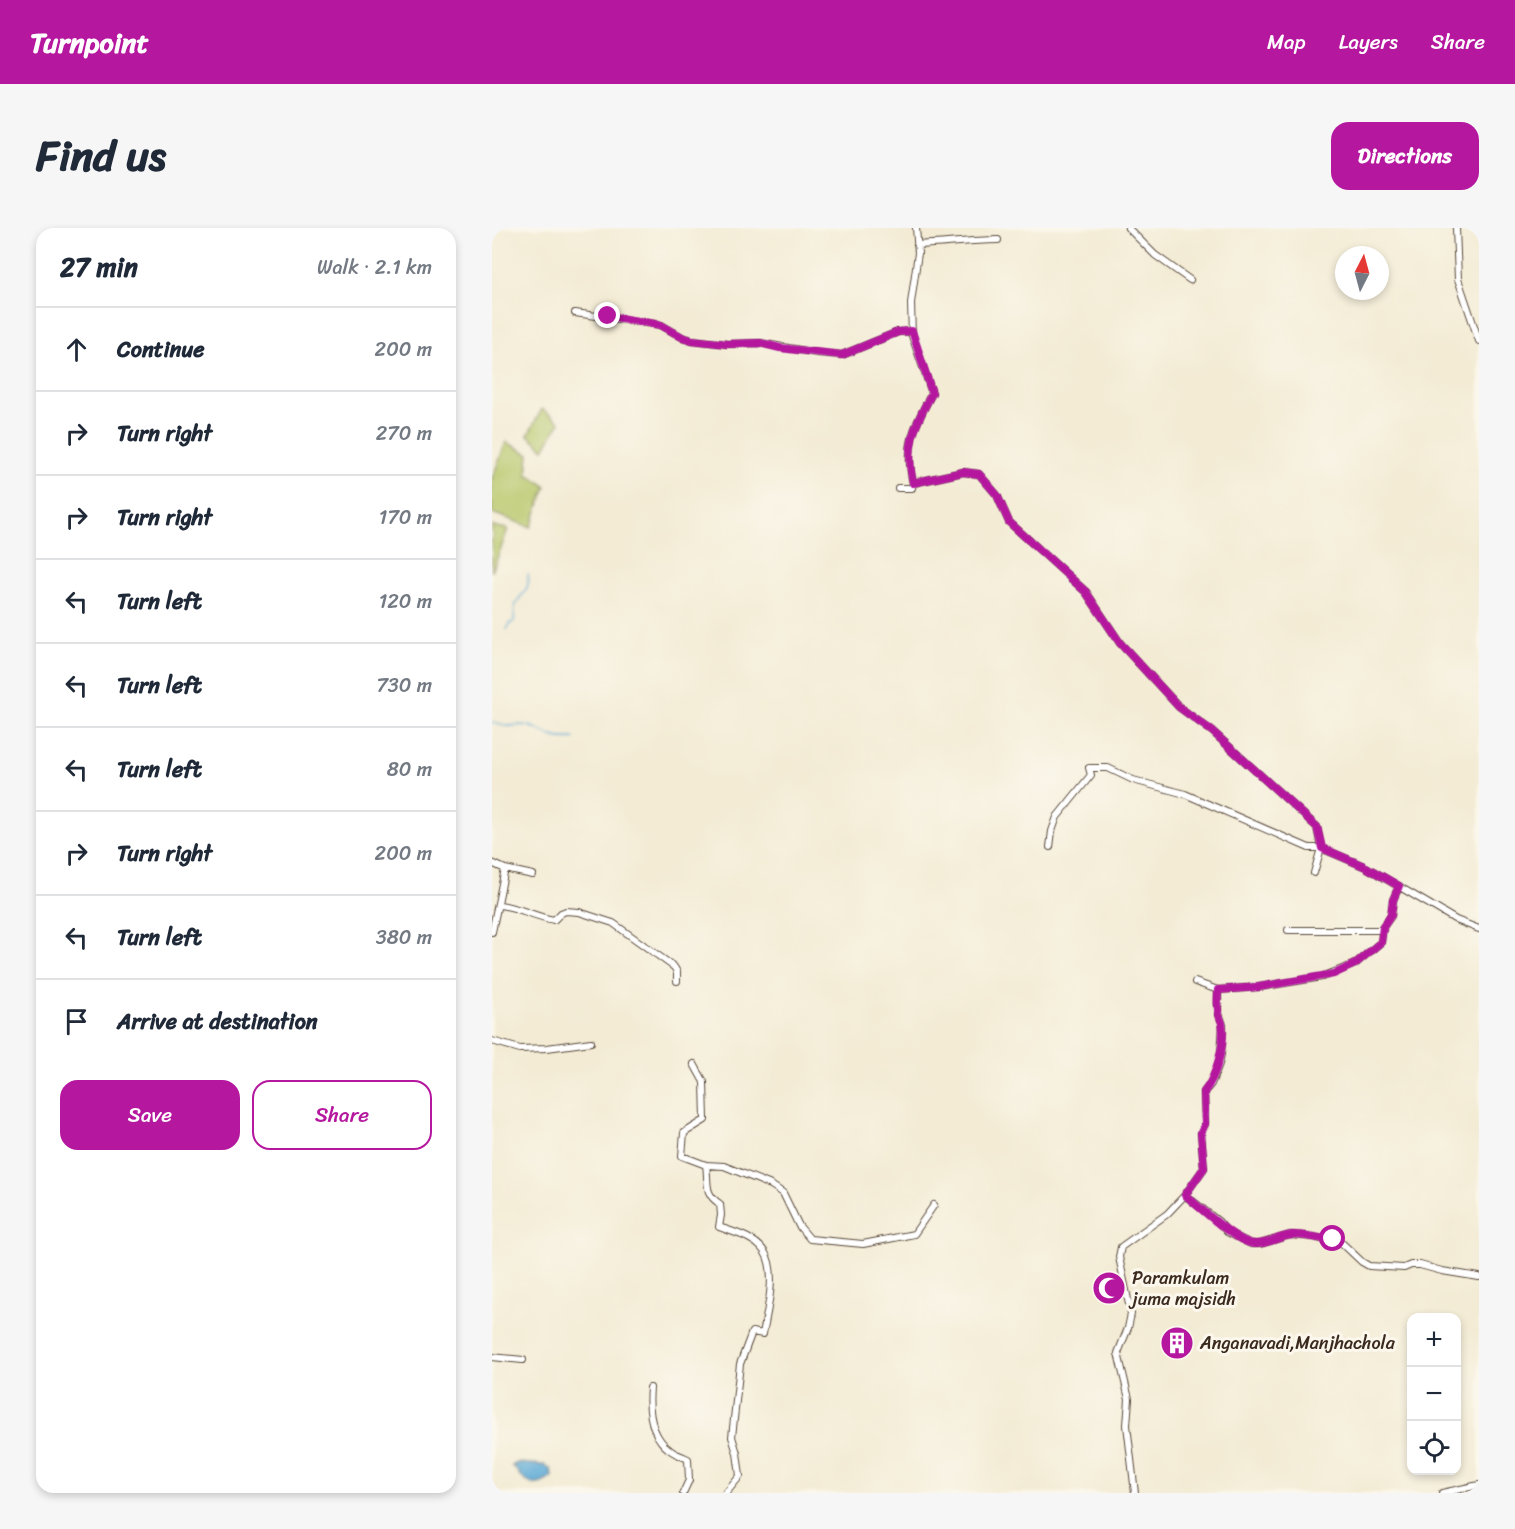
<!DOCTYPE html>
<html lang="en">
<head>
<meta charset="utf-8">
<style>
	body { margin:0; font-family:Sriracha,sans-serif; background:#f6f6f7; color:#1f2937 }
	.controls { position:absolute; right:18px; bottom:18px; display:grid; overflow:hidden; border-radius:12px; box-shadow:0 3px 9px #0003 }
	.controls button { width:54px; height:54px; display:grid; place-items:center; padding:0; border:0; border-bottom:2px solid #e0e1e3; background:#fff; color:#1f2937; font:30px sans-serif }
	.compass { position:absolute; left:843px; top:18px; width:54px; height:54px; border-radius:50%; background:#fff; box-shadow:0 3px 9px #0003; rotate:6deg }
	.stop { position:absolute; width:18px; height:18px; margin:-14px; border:4px solid #b5179e; border-radius:50%; background:#fff }
	.stop.end { background:#b5179e; border-color:#fff; box-shadow:0 2px 6px #0008 }
	.list { margin:0; padding:0; list-style:none }
	h2 { display:flex; justify-content:space-between; align-items:center; height:78px; margin:0; padding:0 24px; font-size:26px }
	h2 small { font-size:20px; font-weight:400; color:#747a83 }
	.list li { display:grid; grid-template-columns:39px 1fr auto; gap:18px; align-items:center; box-sizing:border-box; height:84px; padding:0 24px; border-top:2px solid #e0e1e3 }
	.list b { display:block; font-size:22px; white-space:nowrap }
	.list em { font-size:20px; font-style:normal; color:#747a83 }
	.actions { display:flex; gap:12px; padding:18px 24px }
	.actions a { flex:1; padding:14px 0; border:2px solid #b5179e; border-radius:18px; text-align:center; font-size:21px; color:#b5179e }
	.actions .main { background:#b5179e; color:#fff }
	.icon { flex:none; width:33px; height:33px; fill:none; stroke:currentColor; stroke-width:2; stroke-linecap:round; stroke-linejoin:round }
	.map { position:relative; flex:none; width:987px; height:1265px; overflow:hidden; border-radius:18px }
	header { display:flex; align-items:center; gap:36px; box-sizing:border-box; height:84px; padding:0 30px; background:#b5179e; color:#fff }
	header strong { font-size:28px }
	nav { display:flex; gap:33px; margin-inline-start:auto; font-size:21px }
	.intro { display:flex; align-items:center; justify-content:space-between; box-sizing:border-box; height:144px; padding:0 36px }
	h1 { margin:0; font-size:42px }
	.button { padding:15px 27px; border-radius:18px; background:#b5179e; color:#fff; font-size:21px; font-weight:700 }
	main { display:flex; gap:36px; padding:0 36px }
	aside { flex:1; background:#fff; border-radius:18px; box-shadow:0 3px 9px #0003 }
	.map>svg:first-child { display:block }
	.green { fill:#b6c668; stroke:#787843; stroke-width:1.5 }
	.water { fill:#5ba9d5; stroke:#4b6a7a; stroke-width:1.5 }
	.lines { fill:none; stroke-linecap:round; stroke-linejoin:round }
	.stream { stroke:#5ba9d5; stroke-width:1.5 }
	.minor-casing { stroke:#574739; stroke-width:8 }
	.minor { stroke:#fff; stroke-width:6 }
	.route { stroke:#b5179e; stroke-width:8 }
	.labels { text-anchor:middle; dominant-baseline:central; stroke-width:6; stroke-linejoin:round; paint-order:stroke }
	.poi-label { font-size:18px; fill:#3b2a1e; stroke:#fbf7ec; text-anchor:start }
</style>
</head>
<body>
<header>
<strong>Turnpoint</strong>
<nav><a>Map</a><a>Layers</a><a>Share</a></nav>
</header>
<div class="intro"><h1>Find us</h1><a class="button">Directions</a></div>
<main>
<aside>
<h2>27 min<small>Walk · 2.1 km</small></h2>
<ul class="list">
<li><svg class="icon" aria-label="ahead" viewBox="0 0 24 24"><path d="M12 20V5M6 11l6-6 6 6"/></svg><div><b>Continue</b></div><em>200 m</em></li>
<li><svg class="icon" aria-label="right" viewBox="0 0 24 24"><path d="M7 20v-9h11M14 6l5 5-5 5"/></svg><div><b>Turn right</b></div><em>270 m</em></li>
<li><svg class="icon" aria-label="right" viewBox="0 0 24 24"><path d="M7 20v-9h11M14 6l5 5-5 5"/></svg><div><b>Turn right</b></div><em>170 m</em></li>
<li><svg class="icon" aria-label="left" viewBox="0 0 24 24"><path d="M17 20v-9H6M10 6l-5 5 5 5"/></svg><div><b>Turn left</b></div><em>120 m</em></li>
<li><svg class="icon" aria-label="left" viewBox="0 0 24 24"><path d="M17 20v-9H6M10 6l-5 5 5 5"/></svg><div><b>Turn left</b></div><em>730 m</em></li>
<li><svg class="icon" aria-label="left" viewBox="0 0 24 24"><path d="M17 20v-9H6M10 6l-5 5 5 5"/></svg><div><b>Turn left</b></div><em>80 m</em></li>
<li><svg class="icon" aria-label="right" viewBox="0 0 24 24"><path d="M7 20v-9h11M14 6l5 5-5 5"/></svg><div><b>Turn right</b></div><em>200 m</em></li>
<li><svg class="icon" aria-label="left" viewBox="0 0 24 24"><path d="M17 20v-9H6M10 6l-5 5 5 5"/></svg><div><b>Turn left</b></div><em>380 m</em></li>
<li><svg class="icon" aria-label="arrive" viewBox="0 0 24 24"><path d="M6 21V4h12l-3 4 3 4H6"/></svg><div><b>Arrive at destination</b></div></li>
</ul>
<div class="actions"><a class="main">Save</a><a>Share</a></div>
</aside>
<div class="map">
<svg width="987" height="1265" viewBox="0 0 987 1265">
	<rect width="100%" height="100%" fill="#fbf7ec"/>
	<filter id="ink" filterUnits="userSpaceOnUse"><feTurbulence type="fractalNoise" baseFrequency=".0167" numOctaves="2"/><feDisplacementMap in="SourceGraphic" scale="12" xChannelSelector="R" yChannelSelector="G"/><feConvolveMatrix kernelMatrix="1 2 1 2 8 2 1 2 1" color-interpolation-filters="sRGB"/></filter>
	<filter id="wash" filterUnits="userSpaceOnUse"><feTurbulence type="fractalNoise" baseFrequency=".008" numOctaves="4" result="noise"/><feDisplacementMap in="SourceGraphic" scale="24" xChannelSelector="R" yChannelSelector="G"/><feGaussianBlur stdDeviation="1.35" result="paint"/><feColorMatrix in="noise" values="0 0 0 0 0 0 0 0 0 0 0 0 0 0 0 0 0 1.4 0 .05"/><feComposite in="paint" operator="in"/></filter>
	<g filter="url(#wash)">
		<rect width="100%" height="100%" fill="#f3ebd4"/>
		<!-- green -->
		<path class="green" d="M 50,181 L 68,194 L 52,221 L 36,207 Z
			M 14,214 L 37,226 L 35,246 L 54,258 L 39,299 L 0,285 L 0,251 Z
			M 0,298 L 16,301 L 0,344 Z"/>
		<!-- water -->
		<path class="water" d="M 25,1235 L 52,1237 L 59,1241 L 60,1249 C 49,1257 41,1260 30,1249 C 25,1244 26,1241 20,1238 Z"/>
		<g class="lines">
			<!-- stream -->
			<path class="stream" d="M 15,401 L 19,395 L 22,393 C 23,389 22,383 23,379 C 27,365 39,364 36,347
				M 0,494 C 17,502 24,495 37,498 C 57,504 58,512 82,510"/>
		</g>
	</g>
	<g filter="url(#ink)">
		<g class="lines">
			<defs>
				<path id="minor" d="M 424,0 L 426,25 L 419,75 L 420,108 L 440,165 C 422,198 412,218 421,255 L 471,244 L 487,246 L 505,267 L 517,294 L 594,364 L 628,415 L 687,479 L 721,504 L 825,599 L 829,620 L 874,639 L 964,692 L 987,701
					M 636,0 L 663,27 L 698,52
					M 964,0 L 966,51 L 987,113
					M 425,17 C 453,16 479,12 506,12
					M 83,85 L 169,97 L 190,109 L 200,112 L 235,116 L 268,115 L 325,125 L 350,127 L 406,104 L 420,103
					M 406,260 L 420,260 L 421,255
					M 558,619 L 560,603 L 565,589 L 599,547 L 597,540 L 616,540 L 641,552 L 693,566 L 817,620 L 829,620 L 822,645
					M 0,635 L 13,641 L 0,704
					M 13,641 L 41,647
					M 7,677 C 27,679 43,689 62,692 L 69,685 L 74,683 L 87,684 L 121,695 L 182,739 L 185,744 L 185,753
					M 796,702 L 891,702
					M 703,754 L 726,762 L 767,759 L 830,749 L 863,736 L 889,714 L 891,699 L 899,688 L 901,672 L 907,658
					M 726,762 L 726,783 L 731,797 L 729,826 L 727,836 L 719,856 L 712,864 L 713,896 L 709,905 L 712,940 L 693,967 L 727,994 L 735,1004 L 759,1016 L 768,1016 L 798,1007 L 822,1009 L 832,1012 L 841,1011 L 851,1016 L 870,1034 L 877,1038 L 912,1040 L 919,1037 L 928,1037 L 950,1043 L 987,1049
					M 0,813 L 28,821 L 55,820 L 99,814
					M 202,836 L 212,854 L 213,892 L 192,905 L 190,928 L 214,937 L 232,938 L 279,957 L 291,965 L 307,998 L 318,1011 L 371,1016 L 422,1006 L 442,977
					M 214,937 C 217,955 211,965 228,976 L 229,987 L 227,999 C 241,1004 262,1009 272,1023 C 286,1043 275,1083 271,1106 L 260,1104 L 248,1136 L 240,1209 L 245,1225 L 248,1248 L 234,1265
					M 0,1129 L 31,1132
					M 158,1160 C 156,1182 159,1208 178,1222 C 183,1226 190,1228 196,1231 L 197,1252 L 191,1265
					M 643,1265 L 635,1197 L 637,1171 L 626,1125 L 636,1100 L 639,1086 L 627,1029 L 629,1019 L 675,986 L 693,967
					M 950,1265 L 987,1257"/>
			</defs>
			<!-- minor casing -->
			<use href="#minor" class="minor-casing"/>
			<!-- minor -->
			<use href="#minor" class="minor"/>
		</g>
	</g>
	<g class="lines" filter="url(#ink)">
		<!-- route -->
		<path class="route" d="M 116,88 L 169,97 L 190,109 L 200,112 L 235,116 L 268,115 L 288,120 L 350,127 L 406,104 L 420,103 L 440,165 C 422,198 413,218 421,255 L 471,244 L 487,246 L 505,267 L 517,294 L 594,364 L 628,415 L 687,479 L 721,504 L 825,599 L 830,620 L 874,639 L 907,658 L 901,672 L 899,687 L 891,699 L 889,714 L 863,736 L 842,746 L 767,759 L 726,762 C 726,769 725,775 726,782 C 726,787 729,791 730,795 C 734,814 724,849 712,864 L 713,896 L 709,905 L 712,940 L 693,967 C 708,979 746,1017 764,1016 C 776,1016 788,1008 800,1007 C 815,1006 827,1012 841,1011"/>
	</g>
	<!-- icons -->
	<defs>
		<symbol id="mosque-disc" viewBox="-11 -11 22 22"><circle r="9.5" fill="#b5179e" stroke="#fbf7ec"/><path d="M3.5-4.9A6 6 0 1 0 3.5 4.9A5 5 0 1 1 3.5-4.9Z" fill="#fff"/></symbol>
		<symbol id="building-disc" viewBox="-11 -11 22 22"><circle r="9.5" fill="#b5179e" stroke="#fbf7ec"/><path d="M-4-6H4V6H1V3H-1V6H-4ZM-2.5-4.3h1.7v1.8h-1.7ZM.8-4.3h1.7v1.8H.8ZM-2.5-1h1.7V.8h-1.7ZM.8-1h1.7V.8H.8Z" fill="#fff"/></symbol>
	</defs>
	<g fill-rule="evenodd">
		<use href="#mosque-disc" x="598" y="1041" width="38" height="38"/>
		<use href="#building-disc" x="666" y="1096" width="38" height="38"/>
	</g>
	<g class="labels">
		<!-- poi labels -->
		<g class="poi-label">
			<text x="640" y="1050">Paramkulam<tspan x="640" dy="21">juma majsidh</tspan></text>
			<text x="708" y="1115">Anganavadi,Manjhachola</text>
		</g>
	</g>
</svg>
<div class="controls">
<button>+</button>
<button>−</button>
<button><svg class="icon" aria-label="locate" viewBox="0 0 24 24"><circle cx="12" cy="12" r="6"/><path d="M12 2v4M12 18v4M2 12h4M18 12h4"/></svg></button>
</div>
<svg class="compass" viewBox="-18 -18 36 36"><path d="M0-13l5 13h-10z" fill="#e53935"/><path d="M0 13l5-13h-10z" fill="#747a83"/></svg>
<div class="stop" style="left:841px;top:1011px"></div>
<div class="stop end" style="left:116px;top:88px"></div>
</div>
</main>
</body>
</html>
